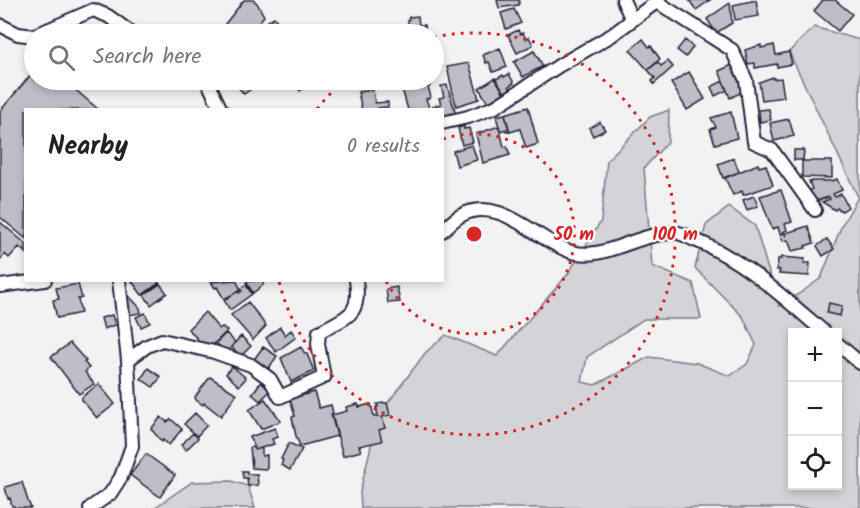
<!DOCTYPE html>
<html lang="en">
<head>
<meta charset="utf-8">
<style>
	body { margin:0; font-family:Kalam,sans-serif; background:#f6f6f6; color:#202124 }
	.controls { position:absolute; right:18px; bottom:18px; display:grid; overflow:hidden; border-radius:0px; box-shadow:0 3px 9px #0003 }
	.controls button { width:54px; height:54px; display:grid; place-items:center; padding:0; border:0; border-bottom:2px solid #e0e0e0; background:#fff; color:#202124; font:30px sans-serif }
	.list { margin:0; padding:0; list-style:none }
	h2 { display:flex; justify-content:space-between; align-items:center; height:78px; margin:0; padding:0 24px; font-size:26px }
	h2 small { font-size:20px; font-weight:400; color:#757577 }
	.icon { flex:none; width:33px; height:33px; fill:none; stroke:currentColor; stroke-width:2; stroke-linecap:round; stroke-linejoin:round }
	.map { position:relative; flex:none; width:860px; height:508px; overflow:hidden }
	.search { position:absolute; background:#fff; box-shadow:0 3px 9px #0003; left:24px; top:24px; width:420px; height:66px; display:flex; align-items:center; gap:15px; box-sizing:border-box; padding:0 21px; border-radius:33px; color:#757577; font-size:22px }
	.panel { position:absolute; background:#fff; box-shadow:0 3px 9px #0003; left:24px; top:108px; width:420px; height:174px; border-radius:0px }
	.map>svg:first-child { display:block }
	.green { fill:#d3d3d8; stroke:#7a7a8a; stroke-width:1.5; fill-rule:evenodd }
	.building { fill:#bebec6; stroke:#22223b; stroke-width:1.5 }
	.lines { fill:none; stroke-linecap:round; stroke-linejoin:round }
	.street-casing { stroke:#22223b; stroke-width:16 }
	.street { stroke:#fff; stroke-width:12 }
	.ring { fill:none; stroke:#d62828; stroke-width:3; stroke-dasharray:3 6 }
	.centre { fill:#d62828; stroke:#fff; stroke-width:3 }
	.ring-label { font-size:18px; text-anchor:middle; font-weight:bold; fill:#d62828; stroke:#fff; stroke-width:4.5; stroke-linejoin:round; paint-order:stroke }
</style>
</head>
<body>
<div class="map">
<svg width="860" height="508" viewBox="0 0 860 508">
	<rect width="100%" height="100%" fill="#f2f2f3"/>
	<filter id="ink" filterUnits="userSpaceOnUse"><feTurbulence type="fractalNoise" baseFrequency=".0167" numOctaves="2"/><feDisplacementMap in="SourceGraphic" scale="12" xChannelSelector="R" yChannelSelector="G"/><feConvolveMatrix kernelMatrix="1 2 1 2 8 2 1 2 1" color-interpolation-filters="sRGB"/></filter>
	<g filter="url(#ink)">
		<!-- green -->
		<path class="green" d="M 814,27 L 860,40 L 860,508 L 361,508 L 360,492 L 378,416 L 426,352 L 446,335 L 497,356 L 568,274 L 601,221 L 607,160 L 650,117 L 669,110 L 668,142 L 644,168 L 652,266 L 693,283 L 701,319 L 644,319 L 587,357 L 582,382 L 595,385 L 649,357 L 697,363 L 730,376 L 747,364 L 756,345 L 743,317 L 695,268 L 706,225 L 729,207 L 755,226 L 779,306 L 802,292 L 821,278 L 842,225 L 858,197 L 789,52 ZM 792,332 L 838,332 L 838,486 L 792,486 Z
			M 231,481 L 248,486 L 255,508 L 154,508 L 192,482 Z"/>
		<!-- building -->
		<path class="building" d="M 244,0 L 253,0 L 257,3 L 264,16 L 249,34 L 243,34 L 241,32 L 237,34 L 225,24 Z
			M 497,0 L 519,0 L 519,3 L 518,5 L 499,8 Z
			M 689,0 L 710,0 L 696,10 Z
			M 756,0 L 759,16 L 735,20 L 733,5 Z
			M 823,0 L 835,0 L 852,14 L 838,31 L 814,11 Z
			M 730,3 L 732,23 L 716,33 L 707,19 Z
			M 514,9 L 521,23 L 506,29 L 501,13 Z
			M 418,16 L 419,25 L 425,25 L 426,34 L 405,34 L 404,28 L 407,27 L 409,17 Z
			M 274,17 L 283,29 L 275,34 L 268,34 L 261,26 Z
			M 518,30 L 520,34 L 523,33 L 526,39 L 529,37 L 533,45 L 517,53 L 508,35 Z
			M 643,39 L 649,47 L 651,46 L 660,59 L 648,70 L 630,50 Z
			M 685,40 L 693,47 L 686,57 L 677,50 Z
			M 761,45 L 761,48 L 774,45 L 776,55 L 789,52 L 792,64 L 777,67 L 777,64 L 755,68 L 755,63 L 748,64 L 745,50 Z
			M 500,48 L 507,67 L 493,72 L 489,62 L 486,63 L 483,55 Z
			M 534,51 L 543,66 L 523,77 L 514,62 Z
			M 668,61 L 673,67 L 654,84 L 652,81 L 655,78 L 648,70 L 658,62 L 661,66 Z
			M 469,63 L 479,99 L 456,106 L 447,67 Z
			M 732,65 L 744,91 L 730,98 L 719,71 Z
			M 34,71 L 34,80 L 64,80 L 99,110 L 26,110 L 26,239 L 0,217 L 0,111 Z
			M 689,72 L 705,99 L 687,110 L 671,83 Z
			M 509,74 L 514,83 L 509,86 L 511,89 L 505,93 L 496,79 L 503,75 L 504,77 Z
			M 773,77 L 773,79 L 781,78 L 784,97 L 762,100 L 759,82 Z
			M 495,78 L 504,93 L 488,103 L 479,88 Z
			M 232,80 L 259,80 L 261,82 L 244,94 Z
			M 295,80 L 304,80 L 308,85 L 300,91 L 293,81 Z
			M 417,81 L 418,83 L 429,81 L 430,86 L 428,87 L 431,97 L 426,99 L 430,110 L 408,110 L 401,85 Z
			M 723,81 L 727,90 L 715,96 L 711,87 Z
			M 447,85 L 456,114 L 442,117 L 442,110 L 434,110 L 433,106 L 441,104 L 439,98 L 444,97 L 441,86 Z
			M 373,90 L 375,103 L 388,102 L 388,107 L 378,108 L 378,110 L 362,110 L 358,92 Z
			M 528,107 L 538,144 L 526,148 L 520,129 L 510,132 L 505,114 Z
			M 769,109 L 771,120 L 760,122 L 759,110 Z
			M 731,112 L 737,138 L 715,144 L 710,129 L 716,127 L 711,118 Z
			M 505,114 L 509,131 L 506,131 L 506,129 L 500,131 L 496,116 Z
			M 789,119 L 794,136 L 774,141 L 770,123 Z
			M 600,122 L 605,130 L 593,136 L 589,128 Z
			M 464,126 L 464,129 L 469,128 L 473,142 L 462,145 L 458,128 Z
			M 499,126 L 504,147 L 507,146 L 510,155 L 483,163 L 476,134 Z
			M 472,145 L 477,160 L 457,166 L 453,151 Z
			M 794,150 L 804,150 L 803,160 L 794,160 Z
			M 734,158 L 739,172 L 723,178 L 718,164 Z
			M 802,161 L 832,161 L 832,178 L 802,177 Z
			M 758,164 L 759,167 L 766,165 L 773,185 L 743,195 L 742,191 L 733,195 L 725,178 Z
			M 837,179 L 842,190 L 833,194 L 835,197 L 841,194 L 848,207 L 842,211 L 837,208 L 835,210 L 822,202 L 830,199 L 829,197 L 816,201 L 809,191 L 812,189 L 809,181 L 831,181 Z
			M 781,190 L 792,222 L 785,224 L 787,230 L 780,234 L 778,227 L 772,229 L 760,196 Z
			M 754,196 L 758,206 L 747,210 L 743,200 Z
			M 0,222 L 26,244 L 26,253 L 19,247 L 9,258 L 5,254 L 0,260 Z
			M 808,226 L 814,243 L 805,246 L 806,248 L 792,251 L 788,240 L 783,241 L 780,234 L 784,233 L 786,236 L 786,233 Z
			M 827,239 L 834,249 L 823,256 L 817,246 Z
			M 781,257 L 805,259 L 804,263 L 810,263 L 809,276 L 779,274 L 780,270 L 777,270 L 778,259 L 781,259 Z
			M 131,280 L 157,280 L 159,283 L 142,295 Z
			M 236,280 L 241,290 L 224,299 L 217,287 L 215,288 L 211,282 Z
			M 264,280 L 263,285 L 253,293 L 246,282 Z
			M 78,284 L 82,298 L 78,299 L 81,313 L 57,318 L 53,300 L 59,299 L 56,288 Z
			M 160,284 L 167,293 L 151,305 L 144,295 Z
			M 246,285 L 252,294 L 230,310 L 224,300 L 238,291 L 239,293 L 242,291 L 240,289 Z
			M 397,287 L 400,302 L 388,303 L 386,289 Z
			M 127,297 L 130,297 L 140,308 L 141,313 L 128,315 Z
			M 248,302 L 266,326 L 253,340 L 231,315 Z
			M 829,303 L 842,306 L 840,316 L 827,313 Z
			M 205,312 L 219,329 L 222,327 L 227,331 L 211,347 L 204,346 L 188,329 Z
			M 145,313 L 150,323 L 141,327 L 136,317 Z
			M 112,315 L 115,325 L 104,329 L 101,318 Z
			M 280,327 L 285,335 L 291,330 L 296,337 L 276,352 L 266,338 Z
			M 226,333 L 235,342 L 227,353 L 216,343 Z
			M 241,336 L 251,346 L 241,356 L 231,347 Z
			M 70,343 L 86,361 L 84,362 L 89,368 L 85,372 L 94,384 L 79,394 L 51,357 Z
			M 263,347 L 277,356 L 267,371 L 252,362 Z
			M 301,347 L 305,354 L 307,354 L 314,371 L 291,382 L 281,358 Z
			M 232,366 L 246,378 L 239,386 L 226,374 Z
			M 148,368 L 161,377 L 153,387 L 141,379 Z
			M 210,377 L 237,394 L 221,416 L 204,403 L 203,405 L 196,400 L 195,397 Z
			M 261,382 L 270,391 L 260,401 L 252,394 Z
			M 99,384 L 115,404 L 97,418 L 82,400 L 82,397 Z
			M 314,392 L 319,408 L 331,405 L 333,413 L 331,414 L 337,436 L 300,446 L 296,436 L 292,417 L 295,416 L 290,399 Z
			M 265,399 L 281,421 L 261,429 L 249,410 Z
			M 384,403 L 387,403 L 390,415 L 382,417 L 385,428 L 379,430 L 382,441 L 359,446 L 361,451 L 343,456 L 332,415 L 347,411 L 346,407 L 358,404 L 359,407 L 371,404 L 374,417 L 378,416 L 376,407 L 378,407 L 377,404 Z
			M 195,413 L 207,425 L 197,436 L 184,424 Z
			M 161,417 L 167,422 L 171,419 L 182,429 L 169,445 L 163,440 L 162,442 L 151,429 Z
			M 275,428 L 278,437 L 272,439 L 274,444 L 255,450 L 250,437 Z
			M 193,433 L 198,438 L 186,450 L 181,445 Z
			M 289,443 L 302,449 L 290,470 L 281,465 L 283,460 L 281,459 Z
			M 250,447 L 253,447 L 255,450 L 262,448 L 262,456 L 267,455 L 267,467 L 266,469 L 252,468 Z
			M 146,454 L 175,475 L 160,497 L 130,475 Z
			M 242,471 L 247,471 L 247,474 L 257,474 L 258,485 L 248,486 L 247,478 L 243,478 Z
			M 22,482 L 28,501 L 31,508 L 15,508 L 14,506 L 12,506 L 10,498 L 8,499 L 5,487 Z"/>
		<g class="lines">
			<defs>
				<path id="street" d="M 623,0 L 632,20
					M 657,2 L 732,50 L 746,80 L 754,142 L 772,150 L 815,210
					M 0,25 L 18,34 L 34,36
					M 38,34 L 93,10 L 108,16 L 133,34
					M 207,80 L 221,110
					M 442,123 L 468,117 L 495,107 L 560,65 L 612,35 L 659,0
					M 442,231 C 448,226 453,220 460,216 C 499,193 538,242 572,252 C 600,260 628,240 656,235 C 662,234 672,232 678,233 C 684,234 690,238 695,240 C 744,260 784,298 824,332
					M 0,286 L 45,280
					M 838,344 L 860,363
					M 128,360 L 147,346 L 162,340 L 214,352 L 251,365 L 270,379 L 280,397 L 324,377 L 318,344 L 319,332 C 347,316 361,317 356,280
					M 90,508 L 110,494 L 121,477 L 132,446 L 128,360 L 119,280"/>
			</defs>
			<!-- street casing -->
			<use href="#street" class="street-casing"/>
			<!-- street -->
			<use href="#street" class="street"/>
		</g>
	</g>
	<!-- distance rings -->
	<g class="ring">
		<path d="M443 139A100 100 0 1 1 386 281"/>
		<path d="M317 109A201 201 0 0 1 345 80M434 37A201 201 0 1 1 279 281"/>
	</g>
	<circle cx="474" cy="234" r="9" class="centre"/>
	<g class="ring-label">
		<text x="574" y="240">50 m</text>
		<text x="675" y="240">100 m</text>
	</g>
</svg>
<div class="controls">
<button>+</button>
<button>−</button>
<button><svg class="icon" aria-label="locate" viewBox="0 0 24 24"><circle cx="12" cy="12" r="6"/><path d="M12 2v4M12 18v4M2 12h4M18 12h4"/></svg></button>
</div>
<div class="search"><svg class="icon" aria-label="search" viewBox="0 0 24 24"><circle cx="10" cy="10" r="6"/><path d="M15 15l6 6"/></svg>Search here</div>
<section class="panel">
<h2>Nearby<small>0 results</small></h2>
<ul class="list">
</ul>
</section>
</div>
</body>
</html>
